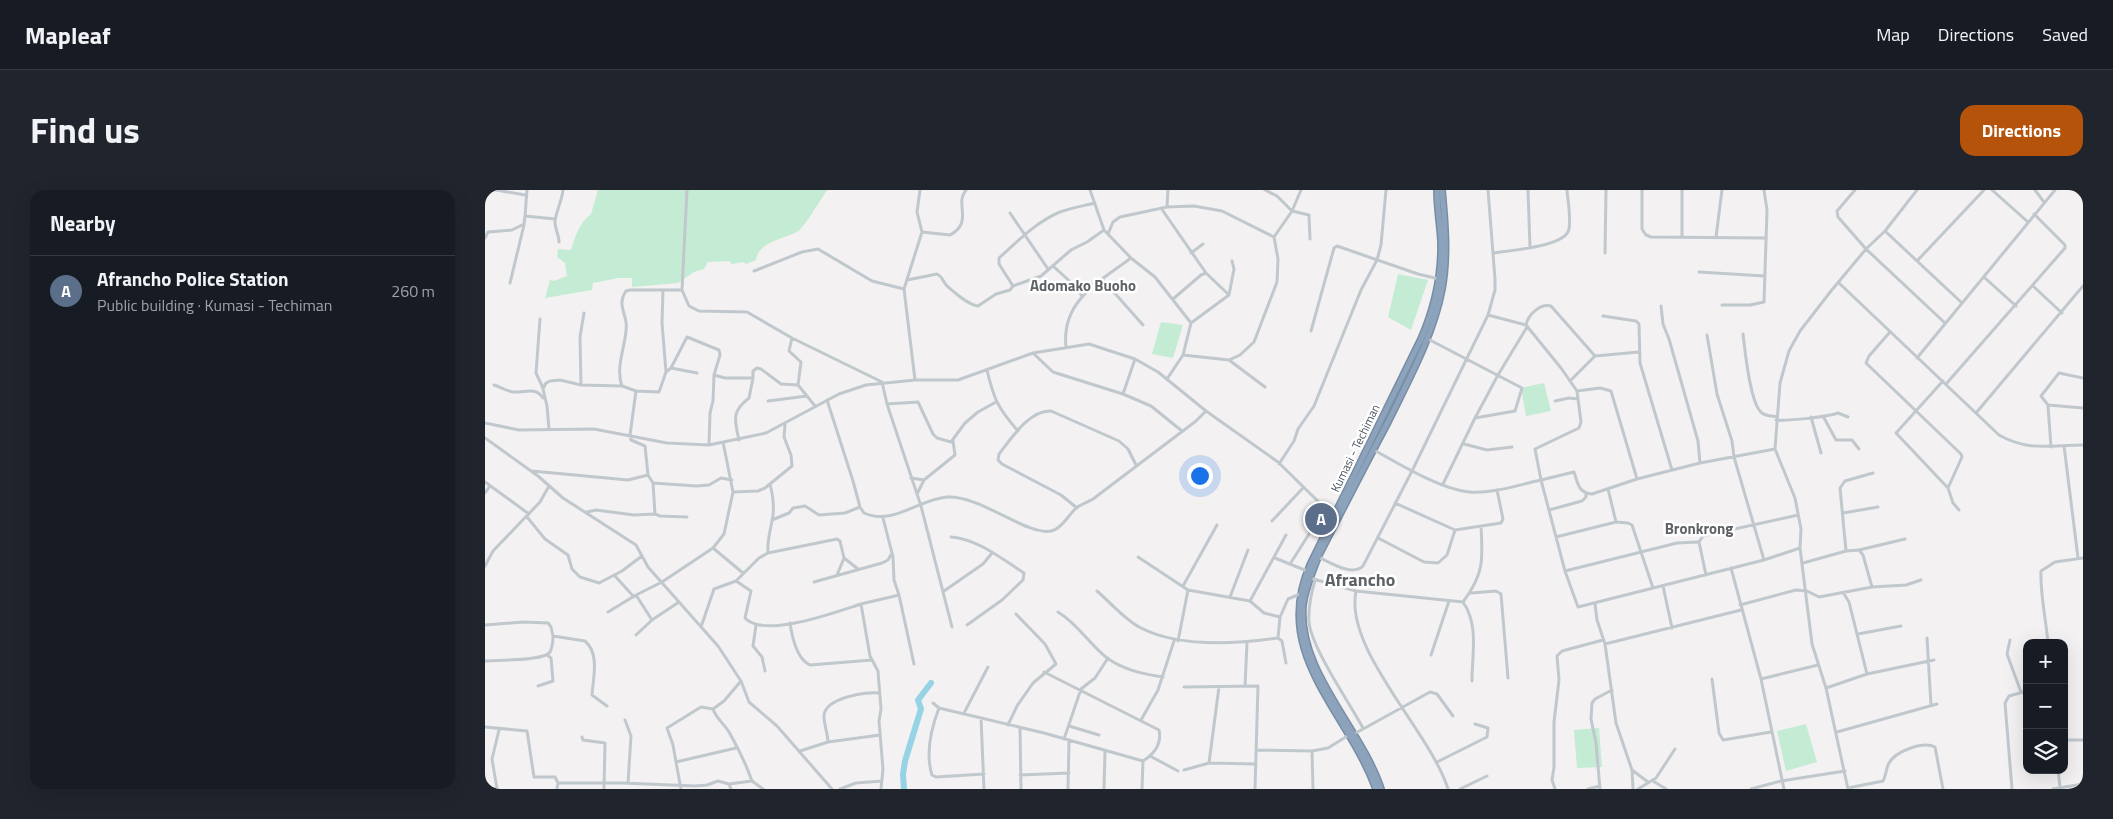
<!DOCTYPE html>
<html lang="en">
<head>
<meta charset="utf-8">
<style>
	body { margin:0; font-family:"Titillium Web",sans-serif; background:#20242c; color:#f1f3f6 }
	.controls { position:absolute; right:15px; bottom:15px; display:grid; overflow:hidden; border-radius:10px; box-shadow:0 5px 20px #0002 }
	.controls button { width:45px; height:45px; display:grid; place-items:center; padding:0; border:0; border-bottom:1px solid #363941; background:#171b24; color:#f1f3f6; font:25px sans-serif }
	.you { position:absolute; left:714px; top:285px; width:18px; height:18px; margin:-12px; border:4px solid #fff; border-radius:50%; background:#1a73e8; box-shadow:0 0 0 8px #1a73e833 }
	.badge { display:grid; place-items:center; width:32px; height:32px; border-radius:50%; background:#b45309; color:#fff; font-size:16px; font-weight:700 }
	.pin { position:absolute; translate:-50% -50%; border:2px solid #fff; box-shadow:0 1px 5px #0006 }
	.list { margin:0; padding:0; list-style:none }
	h2 { display:flex; justify-content:space-between; align-items:center; height:65px; margin:0; padding:0 20px; font-size:21px }
	h2 small { font-size:16px; font-weight:400; color:#9ea1a6 }
	.list li { display:grid; grid-template-columns:32px 1fr auto; gap:15px; align-items:center; box-sizing:border-box; height:70px; padding:0 20px; border-top:1px solid #363941 }
	.list b { display:block; font-size:19px; white-space:nowrap }
	.list p { margin:0; font-size:16px; white-space:nowrap; color:#9ea1a6 }
	.list em { font-size:16px; font-style:normal; color:#9ea1a6 }
	.icon { flex:none; width:28px; height:28px; fill:none; stroke:currentColor; stroke-width:2; stroke-linecap:round; stroke-linejoin:round }
	.map { position:relative; flex:none; width:1598px; height:599px; overflow:hidden; border-radius:15px }
	header { display:flex; align-items:center; gap:30px; box-sizing:border-box; height:70px; padding:0 25px; background:#171b24; border-bottom:1px solid #363941 }
	header strong { font-size:24px }
	nav { display:flex; gap:28px; margin-inline-start:auto; font-size:18px }
	.intro { display:flex; align-items:center; justify-content:space-between; box-sizing:border-box; height:120px; padding:0 30px }
	h1 { margin:0; font-size:35px }
	.button { padding:12px 22px; border-radius:15px; background:#b45309; color:#fff; font-size:18px; font-weight:700 }
	main { display:flex; gap:30px; padding:0 30px }
	aside { flex:1; background:#171b24; border-radius:15px; box-shadow:0 5px 20px #0002 }
	.map>svg:first-child { display:block }
	.green { fill:#c4ecd4 }
	.lines { fill:none; stroke-linecap:round; stroke-linejoin:round }
	.river { stroke:#95d3e5; stroke-width:6 }
	.highway-casing { stroke:#788da6; stroke-width:8 }
	.minor { stroke:#c0c8ce; stroke-width:3 }
	.highway { stroke:#8da2bb; stroke-width:5 }
	.labels { text-anchor:middle; dominant-baseline:central; stroke-width:5; stroke-linejoin:round; paint-order:stroke }
	.street-label { font-size:12px; fill:#4a545d; stroke:#fff }
	.quarter-label { font-size:15px; font-weight:bold; fill:#5e6165; stroke:#fff }
	.district-label { font-size:18px; font-weight:bold; fill:#5e6165; stroke:#fff }
</style>
</head>
<body>
<header>
<strong>Mapleaf</strong>
<nav><a>Map</a><a>Directions</a><a>Saved</a></nav>
</header>
<div class="intro"><h1>Find us</h1><a class="button">Directions</a></div>
<main>
<aside>
<h2>Nearby<small></small></h2>
<ul class="list">
<li><span class="badge" style="background:#5c6f8a">A</span><div><b>Afrancho Police Station</b><p>Public building · Kumasi - Techiman</p></div><em>260 m</em></li>
</ul>
</aside>
<div class="map">
<svg width="1598" height="599" viewBox="0 0 1598 599">
	<rect width="100%" height="100%" fill="#f3f1f1"/>
	<!-- green -->
	<path class="green" d="M 113,0 L 342,0 C 336,9 319,38 312,42 C 299,49 273,52 271,70 L 261,74 L 259,72 L 247,74 L 244,71 L 223,72 L 219,79 L 209,82 L 193,93 L 147,97 L 147,88 L 133,88 L 108,93 L 107,100 L 60,108 L 65,90 L 69,91 L 82,86 L 80,73 L 72,67 L 73,59 L 86,60 C 90,47 94,33 106,24 Z
		M 913,84 L 943,90 L 926,140 L 903,127 Z
		M 676,132 L 698,135 L 688,168 L 667,164 Z
		M 1059,193 L 1066,221 L 1041,226 L 1036,198 Z
		M 1321,534 L 1332,572 L 1301,581 L 1292,541 Z
		M 1114,538 L 1117,577 L 1092,578 L 1089,540 Z"/>
	<g class="lines">
		<!-- river -->
		<path class="river" d="M 419,599 L 418,584 L 420,571 L 436,519 L 433,510 L 446,493"/>
		<defs>
			<path id="highway" d="M 891,599 C 863,521 786,465 825,375 L 936,149 C 950,117 957,85 956,51 C 955,34 952,17 952,0
				M 896,599 C 876,538 812,481 818,415 C 820,398 827,383 833,367 C 856,322 879,277 903,232 C 924,189 948,146 957,99 C 963,66 960,32 957,0"/>
		</defs>
		<!-- highway casing -->
		<use href="#highway" class="highway-casing"/>
		<!-- minor -->
		<path class="minor" d="M 11,0 L 40,5
			M 202,0 L 197,100 L 204,116 L 214,121 L 262,122 L 307,148 L 397,192 L 402,214 L 436,316 L 467,437
			M 605,0 L 619,40 L 646,68 L 670,87 L 706,133 L 698,165 L 682,189
			M 780,0 L 792,6 L 807,21 L 824,25 L 825,49
			M 1043,0 L 1045,57
			M 1157,0 L 1157,39 L 1161,45 L 1166,47 L 1281,48
			M 1197,0 L 1197,47
			M 1370,0 L 1352,21 L 1353,27 L 1381,59 L 1460,133
			M 1507,0 L 1543,32
			M 1550,0 L 1559,12
			M 682,17 L 683,0
			M 676,18 L 721,83
			M 525,23 L 563,79
			M 40,26 L 42,0
			M 1400,41 L 1477,113
			M 437,42 L 465,45 C 489,32 469,14 481,0
			M 623,44 L 628,32 L 635,27 L 682,17 L 709,16 L 737,21 L 789,47 L 793,69 L 792,92 L 769,152 L 755,165 L 744,170 L 698,165
			M 789,47 L 807,21 L 816,0
			M 1231,47 L 1237,0
			M 0,48 L 3,42 L 27,40 L 39,34 L 40,26 L 70,29
			M 74,52 C 74,45 70,39 70,32 C 70,24 77,11 78,0
			M 706,63 L 718,54
			M 1009,63 C 1025,60 1081,57 1084,39 C 1086,27 1083,12 1082,0
			M 1120,63 L 1121,0
			M 1432,71 L 1499,0
			M 568,76 L 590,96 L 597,106
			M 269,81 L 317,62 L 333,59 L 387,91 L 419,99 L 430,190
			M 1214,82 L 1279,86
			M 1500,88 L 1531,116
			M 422,90 L 452,84 C 458,87 458,92 462,96 C 470,103 483,115 493,116 L 511,104 L 525,100 L 528,96 L 556,86 L 586,60 L 602,52 L 619,40
			M 618,90 L 658,135
			M 25,93 L 39,35
			M 587,93 L 611,94
			M 1354,93 L 1514,245 C 1544,262 1566,255 1598,255
			M 528,96 L 514,74 L 514,68 C 533,51 551,32 575,22 C 585,18 598,16 610,13
			M 1548,96 L 1577,123
			M 419,99 L 437,42 L 432,22 L 435,0
			M 688,109 L 716,85 L 721,83 L 744,105
			M 1237,115 L 1265,115 L 1279,112 L 1282,20 L 1279,0
			M 1176,116 L 1178,134 L 1184,149 L 1213,251 L 1215,273
			M 1003,125 L 1041,135 L 1076,178 L 1092,201 L 1096,232 L 1094,238 L 1050,259 L 1056,290 L 1089,282 C 1093,293 1093,303 1107,304 L 1152,289 L 1215,273 L 1290,259
			M 1118,126 L 1151,131 L 1154,134 L 1155,173 L 1187,280
			M 55,129 L 51,183 L 58,198
			M 706,133 L 744,105 L 749,79 L 747,71
			M 1041,135 C 1043,125 1055,113 1066,116 L 1110,166
			M 826,141 L 849,58 L 852,56 L 933,84 L 954,89
			M 1405,142 L 1384,166 L 1381,173 L 1476,264 L 1477,267 L 1463,298
			M 1258,144 C 1260,160 1265,215 1277,223 C 1281,226 1287,226 1292,227
			M 1222,145 L 1232,204 L 1247,251 L 1249,267 L 1279,370
			M 307,148 L 304,161 L 316,172 L 313,195 L 330,216
			M 943,149 L 1037,198 L 1030,221 L 990,228 L 958,294
			M 581,157 C 576,111 614,92 646,68
			M 549,164 L 568,182 L 638,204 L 666,216 L 697,241
			M 1432,168 L 1570,0
			M 744,170 L 780,197
			M 186,178 L 212,183
			M 502,180 C 509,210 513,218 533,241
			M 181,182 L 186,178 L 202,147 L 234,160 L 235,165 L 229,185
			M 1598,188 L 1574,183 L 1556,206 L 1563,215 L 1598,218
			M 1085,191 L 1110,166 L 1154,162
			M 1458,191 L 1411,243 L 1463,298 L 1468,313 L 1474,320
			M 1461,194 L 1580,58 L 1580,55 L 1549,24
			M 9,195 C 15,197 22,201 28,202 C 40,203 50,196 58,208
			M 96,195 L 95,147 L 99,123
			M 137,196 C 129,176 144,148 141,132 C 139,120 133,113 141,101 L 145,100 L 197,100
			M 151,201 L 174,202 L 181,182 L 177,133 L 178,100
			M 1092,201 L 1115,198 L 1126,201 L 1152,289
			M 638,204 L 650,169
			M 342,210 L 368,291 L 375,317 L 379,323 C 408,336 434,309 462,307 C 495,305 542,346 566,341 C 576,339 584,325 591,318 C 596,314 603,312 608,309 L 711,231 L 721,221
			M 283,211 L 322,206
			M 1070,211 L 1084,208 L 1093,209
			M 402,214 L 433,212 L 448,244 L 452,248 L 466,252 L 480,233 L 493,222 L 511,212
			M 1563,216 L 1566,257
			M 1491,223 L 1598,96
			M 1338,226 L 1351,250 L 1367,250 L 1374,259
			M 1326,227 L 1336,263
			M 990,228 L 1013,185 L 1042,137
			M 1291,230 C 1304,231 1342,227 1353,223 L 1363,227
			M 0,233 L 34,240 L 109,239 L 182,253 L 224,255 L 281,243 L 354,204 L 381,195 L 430,190 L 473,190 L 548,163 L 604,154 L 650,169 L 673,182 L 721,221 L 793,272 L 848,326
			M 64,239 L 62,216 L 58,199 L 61,193 L 65,191 L 75,190 L 96,195 L 137,196 L 151,201 L 145,245 L 146,250 L 160,256 L 163,285 L 168,293 L 170,324 L 175,326 L 202,327
			M 0,248 L 53,286 L 78,308 L 151,355 L 163,377 L 233,456 L 256,491 L 264,512 L 292,536 L 347,599
			M 254,250 C 249,229 247,221 264,208 L 268,188
			M 979,254 L 1002,260 L 1027,257
			M 224,255 L 225,223 L 228,211 L 229,185 L 240,188 L 268,188 L 268,181 L 272,178 L 276,179 L 296,194 L 313,195
			M 1579,256 L 1593,368
			M 889,260 C 914,274 955,299 984,302 C 1007,304 1033,295 1056,290 L 1080,381 L 1093,417 L 1279,370 L 1315,358
			M 794,274 L 809,251 L 813,239 L 829,216 L 876,100 L 892,70 L 896,55 L 901,0
			M 47,281 L 143,290 L 163,285
			M 426,288 L 439,290
			M 0,292 L 44,324
			M 168,293 L 211,296 L 224,295 L 236,288 L 247,290
			M 1123,299 L 1131,332 L 1143,333 L 1147,335 L 1168,398
			M 248,302 L 273,301 L 280,298 L 307,276 L 306,265 L 299,247 L 300,235
			M 0,303 L 5,296
			M 432,304 L 439,290 L 470,265 L 468,251
			M 910,313 L 970,340 L 1016,333 L 1018,329 L 1012,300
			M 592,318 L 576,305 L 517,274 L 513,270 L 514,264 C 526,249 544,220 566,221 L 634,251 L 643,259 L 651,275
			M 1064,320 L 1097,311 L 1101,307 L 1101,304
			M 102,322 L 111,320 L 149,325 L 170,324
			M 1358,323 L 1393,317
			M 42,327 L 60,349 L 83,365 L 87,379 L 95,387 L 114,393 L 137,381 L 157,366
			M 398,328 L 408,367 L 409,390 L 414,405 L 429,474
			M 287,330 L 304,323 L 308,318 L 320,316 L 334,325 L 360,323 L 375,317
			M 787,331 L 818,298
			M 466,347 C 493,349 517,369 539,383 L 538,390 L 517,410 L 482,435
			M 1071,347 L 1131,332
			M 893,348 L 939,372 L 953,373 L 962,365 L 970,340
			M 228,358 L 258,383
			M 1374,360 L 1420,349
			M 1361,361 L 1355,298 L 1360,291 L 1388,283
			M 283,363 C 282,351 285,342 287,331 C 290,319 288,306 285,294
			M 653,367 L 703,400 L 765,411 L 779,423 L 795,427
			M 833,367 C 845,372 867,387 878,376 L 927,281 L 1003,125 L 1010,100 L 1010,89 L 1003,0
			M 790,368 L 822,381
			M 1318,373 L 1361,361 L 1374,360 L 1378,365 L 1387,397
			M 805,374 L 840,319
			M 0,376 L 8,361 L 55,312 L 64,296
			M 1246,378 L 1276,489 L 1299,599
			M 1080,381 L 1192,353 L 1213,352
			M 352,385 L 359,368
			M 1221,385 L 1214,352 L 1218,346 L 1313,325
			M 130,386 L 149,407
			M 825,388 L 871,401 L 978,412 C 994,435 987,464 987,491
			M 830,390 C 826,404 823,418 824,432 C 826,457 865,514 878,538
			M 251,391 L 266,401 L 260,428 C 279,449 351,422 376,414
			M 329,392 L 397,373 L 403,370 L 407,363
			M 698,396 L 732,335
			M 1178,396 L 1187,438
			M 459,401 L 498,374 L 507,363
			M 612,401 C 626,413 640,430 656,438 C 695,458 751,454 793,448
			M 871,401 C 859,460 945,541 963,599
			M 986,403 L 1011,401 L 1016,404 L 1023,488
			M 1359,404 L 1364,412 L 1382,484
			M 745,407 L 763,360
			M 765,411 L 801,345
			M 978,412 C 999,384 998,370 996,336
			M 1110,414 L 1112,430 L 1120,454 L 1131,533 L 1147,580 L 1148,599
			M 1255,415 L 1311,400 L 1322,401 L 1334,407 L 1387,397 L 1421,395 L 1436,390
			M 123,422 L 151,405
			M 573,422 C 593,434 604,454 622,468 C 639,480 658,484 678,487
			M 167,430 L 194,412
			M 305,433 C 307,447 312,469 325,475 L 387,470
			M 0,435 L 39,432 L 63,433 L 66,437 L 68,446 L 100,451 C 115,464 108,488 107,505 L 122,516
			M 271,435 L 268,456 L 277,467 L 280,481
			M 216,437 L 229,399 L 251,391 L 274,368 L 283,363 L 352,349 L 355,351 L 359,368 L 373,379
			M 1373,444 L 1416,436
			M 151,445 L 167,430 L 151,405 L 177,392 L 228,358 L 239,344 L 248,302 L 238,252
			M 1442,448 L 1446,515
			M 1525,450 L 1522,464 L 1536,502
			M 693,451 L 703,400
			M 1563,453 C 1561,429 1555,405 1556,381 L 1570,372 L 1598,368
			M 1120,454 L 1256,420
			M 946,465 L 964,411
			M 0,471 C 11,470 60,471 65,462 C 67,458 68,450 68,446
			M 801,473 L 797,451 L 793,448 L 795,427 L 803,409 L 815,404
			M 1227,489 L 1234,543 L 1238,550 L 1286,542
			M 1276,489 L 1333,475
			M 53,496 L 68,491 L 66,468 L 62,465
			M 760,496 L 762,453
			M 699,497 L 773,496 L 770,599
			M 1341,498 L 1382,484 L 1449,470
			M 448,513 L 454,518 L 559,543 L 658,571 C 669,564 677,554 674,540 L 559,482
			M 454,518 C 446,539 440,563 447,585 L 451,587 L 499,584
			M 479,523 L 503,477
			M 496,528 L 499,599
			M 140,530 L 146,546 L 143,593
			M 656,530 L 673,500 L 689,451
			M 523,535 L 532,516 L 548,493 L 571,474 L 560,454 L 531,424
			M 584,536 L 614,545
			M 0,537 L 42,541 L 49,587 L 70,587 L 73,593 L 72,599
			M 535,538 L 536,599
			M 1352,542 L 1452,514
			M 869,544 L 945,502 L 952,504 L 968,526
			M 97,547 L 98,550 L 120,553 L 119,599
			M 579,549 L 596,499 L 610,488 L 623,468
			M 1579,550 L 1598,550
			M 343,552 C 343,545 338,530 339,525 C 341,508 381,501 394,503
			M 771,560 L 827,561 L 843,558 L 864,545
			M 315,561 L 343,552 L 395,545
			M 827,561 L 828,599
			M 665,566 L 693,581
			M 191,572 L 188,555 L 182,538 L 216,517 L 228,519
			M 952,572 L 1002,547 L 1003,538 L 990,534
			M 724,573 L 734,497
			M 699,580 L 724,573 L 771,574
			M 1147,580 L 1163,592
			M 1573,580 L 1575,597
			M 535,585 L 584,583
			M 267,591 L 278,599
			M 1168,591 L 1181,599
			M 73,593 L 137,593 L 210,596 L 222,595 L 233,591 L 244,594 L 267,591 C 261,574 253,558 244,542 C 239,534 231,528 228,519 L 239,511 L 256,491
			M 244,594 L 246,599
			M 1363,598 L 1398,591 C 1401,586 1401,578 1404,573 C 1411,561 1438,551 1450,557 L 1458,599
			M 12,599 L 7,569 L 14,540
			M 196,599 L 191,572 L 251,558
			M 355,599 L 371,593 L 397,591
			M 396,599 L 398,579 L 394,531 L 396,519 L 393,481 L 385,466 L 376,414 L 414,405
			M 583,599 L 584,551
			M 619,599 L 620,562
			M 657,599 L 658,571
			M 975,599 L 1002,586
			M 1070,599 L 1067,590 L 1069,577 L 1069,532 L 1074,490 L 1072,466 L 1077,461 L 1118,450
			M 1103,599 L 1115,596
			M 1115,599 L 1111,553 L 1106,529 L 1107,513 L 1110,509 L 1127,500
			M 1153,599 L 1171,588 L 1190,559
			M 1266,599 L 1296,591 L 1360,581
			M 1363,599 L 1341,498 L 1327,454 L 1315,358 L 1316,339 L 1310,308 L 1290,259 L 1295,193 L 1304,161 L 1315,141 L 1346,101 L 1381,59 L 1400,41 L 1432,0
			M 1527,599 L 1520,513 L 1524,506 L 1542,501
			M 1568,599 L 1598,594"/>
		<!-- highway -->
		<use href="#highway" class="highway"/>
	</g>
	<g class="labels">
		<!-- street labels -->
		<g class="street-label">
			<text transform="translate(870 258) rotate(-64)">Kumasi - Techiman</text>
		</g>
		<!-- quarter labels -->
		<g class="quarter-label">
			<text x="598" y="95">Adomako Buoho</text>
			<text x="1214" y="338">Bronkrong</text>
		</g>
		<!-- district labels -->
		<g class="district-label">
			<text x="875" y="389">Afrancho</text>
		</g>
	</g>
</svg>
<div class="controls">
<button>+</button>
<button>−</button>
<button><svg class="icon" aria-label="layers" viewBox="0 0 24 24"><path d="M12 4l9 5-9 5-9-5zM3 14l9 5 9-5"/></svg></button>
</div>
<div class="you"></div>
<div class="pin badge" style="left:836px;top:329px;background:#5c6f8a">A</div>
</div>
</main>
</body>
</html>
